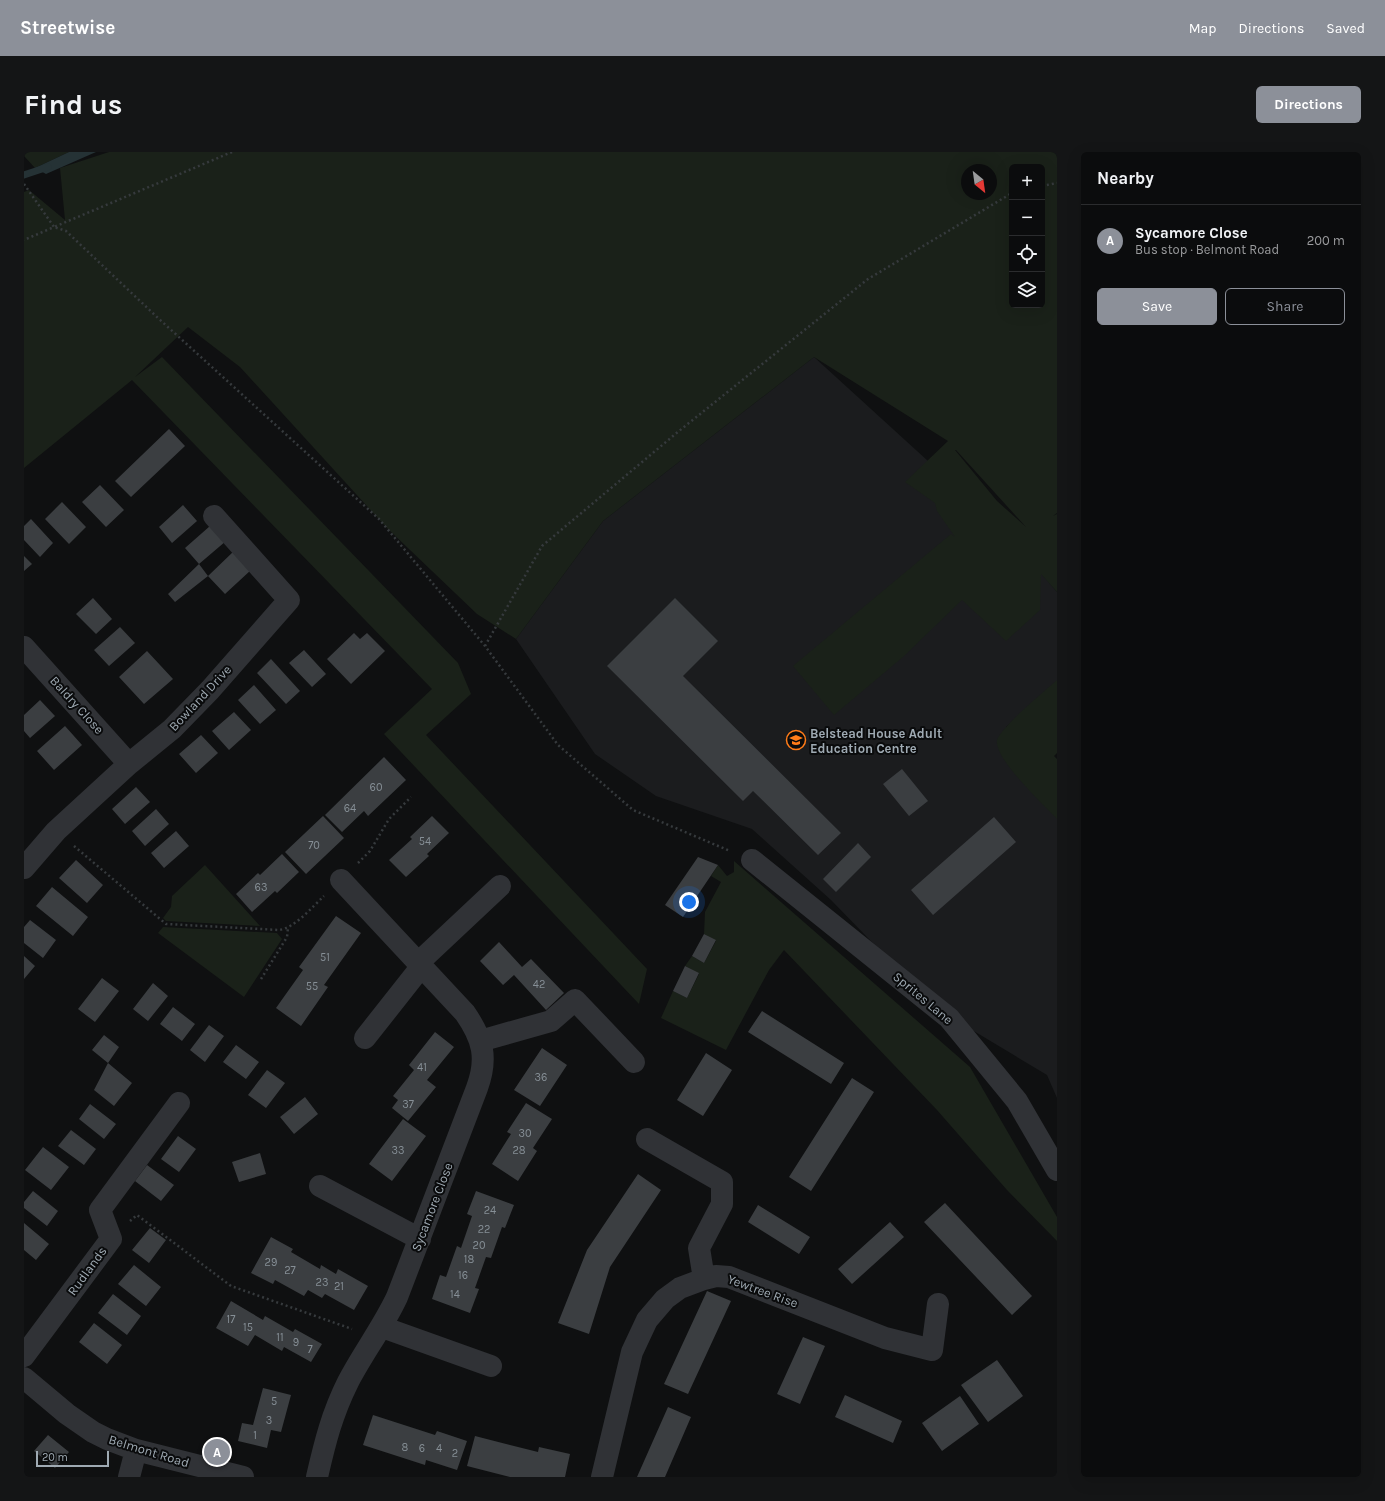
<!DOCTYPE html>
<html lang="en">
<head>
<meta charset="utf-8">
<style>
	body { margin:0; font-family:Karla,sans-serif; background:#141516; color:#f1f3f6 }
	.controls { position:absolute; right:12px; top:12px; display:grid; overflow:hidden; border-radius:6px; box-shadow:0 4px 16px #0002 }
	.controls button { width:36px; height:36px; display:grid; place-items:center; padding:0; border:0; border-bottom:1px solid #2b2c2e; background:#0b0c0d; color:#f1f3f6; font:20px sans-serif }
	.compass { position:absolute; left:937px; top:12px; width:36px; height:36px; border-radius:50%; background:#0b0c0d; box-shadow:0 4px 16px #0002; rotate:151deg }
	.scale { position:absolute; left:12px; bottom:10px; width:73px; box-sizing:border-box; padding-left:4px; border:2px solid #9faab3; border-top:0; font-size:11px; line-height:14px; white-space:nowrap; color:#9faab3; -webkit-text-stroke:3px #0a0b0c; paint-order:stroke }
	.you { position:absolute; left:665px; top:750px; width:14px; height:14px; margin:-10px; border:3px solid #fff; border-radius:50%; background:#1a73e8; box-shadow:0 0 0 6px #1a73e833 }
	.badge { display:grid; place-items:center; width:26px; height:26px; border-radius:50%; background:#8c9099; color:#fff; font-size:13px; font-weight:700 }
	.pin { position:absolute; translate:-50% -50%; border:2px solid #fff; box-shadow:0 1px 4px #0006 }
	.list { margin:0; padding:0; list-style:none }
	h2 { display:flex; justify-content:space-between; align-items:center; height:52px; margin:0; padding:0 16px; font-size:17px }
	h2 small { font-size:13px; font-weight:400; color:#9a9b9d }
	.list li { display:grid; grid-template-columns:26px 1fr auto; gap:12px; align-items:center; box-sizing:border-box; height:72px; padding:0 16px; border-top:1px solid #2b2c2e }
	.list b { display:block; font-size:15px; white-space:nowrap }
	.list p { margin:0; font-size:13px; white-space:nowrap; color:#9a9b9d }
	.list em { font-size:13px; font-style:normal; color:#9a9b9d }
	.actions { display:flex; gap:8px; padding:12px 16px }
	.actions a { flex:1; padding:9px 0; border:1px solid #8c9099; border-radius:6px; text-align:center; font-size:14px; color:#8c9099 }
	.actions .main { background:#8c9099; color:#fff }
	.icon { flex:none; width:22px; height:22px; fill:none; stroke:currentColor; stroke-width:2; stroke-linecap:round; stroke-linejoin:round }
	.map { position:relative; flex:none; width:1033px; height:1325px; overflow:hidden; border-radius:6px }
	header { display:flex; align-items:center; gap:24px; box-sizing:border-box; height:56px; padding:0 20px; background:#8c9099; color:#fff }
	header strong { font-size:19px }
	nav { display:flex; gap:22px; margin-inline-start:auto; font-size:14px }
	.intro { display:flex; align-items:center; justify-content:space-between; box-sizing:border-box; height:96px; padding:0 24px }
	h1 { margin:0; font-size:28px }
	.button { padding:10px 18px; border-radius:6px; background:#8c9099; color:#fff; font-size:14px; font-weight:700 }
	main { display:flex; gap:24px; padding:0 24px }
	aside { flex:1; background:#0b0c0d; border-radius:6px; box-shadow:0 4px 16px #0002 }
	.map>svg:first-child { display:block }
	.built { fill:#1b1c1e }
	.green { fill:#1a2119; fill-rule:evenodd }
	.water { fill:#253235 }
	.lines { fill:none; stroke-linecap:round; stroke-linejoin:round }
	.stream { stroke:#253235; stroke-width:7 }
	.building { fill:#3b3e41 }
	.path { stroke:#363a3d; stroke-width:2.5; stroke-dasharray:2 3; stroke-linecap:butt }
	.minor { stroke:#303236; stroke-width:22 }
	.labels { text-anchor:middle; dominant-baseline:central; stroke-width:4; stroke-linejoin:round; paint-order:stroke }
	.number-label { font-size:11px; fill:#868f96 }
	.street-label { font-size:13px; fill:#9faab3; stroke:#0a0b0c }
	.poi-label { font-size:13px; font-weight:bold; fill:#9faab3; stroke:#0a0b0c; text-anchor:start }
</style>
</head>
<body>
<header>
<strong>Streetwise</strong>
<nav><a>Map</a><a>Directions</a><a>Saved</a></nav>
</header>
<div class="intro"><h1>Find us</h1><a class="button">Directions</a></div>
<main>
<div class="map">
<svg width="1033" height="1325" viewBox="0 0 1033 1325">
	<rect width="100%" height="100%" fill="#0f1011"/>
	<!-- built -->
	<path class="built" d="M 790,205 L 904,309 L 1017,421 L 1033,440 L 1033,530 L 982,575 L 1033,666 L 1033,946 L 1023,923 L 913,857 L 807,748 L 728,677 L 632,644 L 571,602 L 492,487 L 579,369 Z"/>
	<!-- green -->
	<path class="green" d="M 0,0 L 45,0 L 11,16 L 0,4 Z
		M 85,0 L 1033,0 L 1033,361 L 1029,364 L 1033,362 L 1033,440 L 1017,422 L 1016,458 L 982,489 L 938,448 L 879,505 L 810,563 L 769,514 L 927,382 L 931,385 L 913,359 L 911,351 L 881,330 L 924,289 L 790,205 L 579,369 L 492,487 L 453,462 L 363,376 L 216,215 L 164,175 L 111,225 L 138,205 L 434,511 L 447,542 L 402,583 L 623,817 L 615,852 L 360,582 L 408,537 L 108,228 L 0,316 L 0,40 L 5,38 L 41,68 L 36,16 ZM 988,15 L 1018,15 L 1018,153 L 988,153 ZM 943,18 L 967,18 L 967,42 L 943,42 ZM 931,298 L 932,298 L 1002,375 L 973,349 Z
		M 1033,528 L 1033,601 L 1030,604 L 1033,607 L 1033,667 C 1020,653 970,607 973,588 C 976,576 1022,538 1033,528 Z
		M 710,709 L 946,915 L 1033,1065 L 1033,1089 L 983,1038 L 913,958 L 760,798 L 745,818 L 702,898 L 637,866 L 649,839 L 663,846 L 675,822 L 661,814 L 668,804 L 680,811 L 692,789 L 680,782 L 681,760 L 697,730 L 687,724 L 694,713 L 703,724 L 710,720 Z
		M 181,713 L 236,774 L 142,769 L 139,766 L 147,755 L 148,744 Z
		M 139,775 L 253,781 L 258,787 L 220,845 L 134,781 Z"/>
	<!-- water -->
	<path class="water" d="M 45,0 L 72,0 L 22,22 L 11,16 Z"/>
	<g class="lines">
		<!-- stream -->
		<path class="stream" d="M 0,23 L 24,15"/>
	</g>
	<!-- building -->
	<path class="building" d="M 145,277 L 161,294 L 107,345 L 91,329 Z
		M 76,333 L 100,358 L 82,375 L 58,350 Z
		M 38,350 L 62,375 L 45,392 L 21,367 Z
		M 159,353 L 173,369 L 148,391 L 135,375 Z
		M 7,367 L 29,391 L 16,405 L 0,388 L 0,374 Z
		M 186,374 L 202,389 L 175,412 L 161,396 Z
		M 210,399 L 227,418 L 201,442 L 184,424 Z
		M 0,404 L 8,412 L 0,419 Z
		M 175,412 L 184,424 L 151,450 L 144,442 Z
		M 69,446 L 88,467 L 72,482 L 52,462 Z
		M 651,446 L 694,489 L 659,524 L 817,681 L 794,703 L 729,639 L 719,649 L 583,514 Z
		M 96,475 L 111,491 L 85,514 L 70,498 Z
		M 330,481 L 336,487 L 343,481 L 361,499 L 327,532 L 303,507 Z
		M 280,498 L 302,522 L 288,535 L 265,511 Z
		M 123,499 L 149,527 L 120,552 L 95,525 Z
		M 247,507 L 276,539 L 262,552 L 233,521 Z
		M 230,533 L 252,558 L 236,572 L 214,548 Z
		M 16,548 L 31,564 L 6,586 L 0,579 L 0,563 Z
		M 210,560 L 227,578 L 205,598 L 188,579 Z
		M 41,574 L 58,593 L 30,618 L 13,599 Z
		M 177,583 L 194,601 L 172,621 L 155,602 Z
		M 360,605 L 382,628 L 344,664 L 340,659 L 318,680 L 301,663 Z
		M 878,617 L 904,649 L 885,664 L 859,632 Z
		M 112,635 L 126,650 L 101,672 L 88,657 Z
		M 132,657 L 145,672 L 121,694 L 108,679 Z
		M 299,664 L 320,686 L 282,722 L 261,700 Z
		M 408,664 L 425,681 L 403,702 L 405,704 L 382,725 L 365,708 L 388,687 L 386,685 Z
		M 970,665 L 992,690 L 909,763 L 887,738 Z
		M 152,679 L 165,694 L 140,716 L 127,701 Z
		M 834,691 L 847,705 L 812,740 L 799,727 Z
		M 258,702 L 275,720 L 253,741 L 251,739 L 228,760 L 212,742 L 234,721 L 236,723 Z
		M 674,705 L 694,713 L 659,765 L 641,753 Z
		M 52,708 L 79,733 L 63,751 L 35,726 Z
		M 28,735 L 64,765 L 49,784 L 12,754 Z
		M 312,764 L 337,781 L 300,833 L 304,835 L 277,874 L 252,856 L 279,818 L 275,815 Z
		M 6,768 L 32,788 L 19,806 L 0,791 L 0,775 Z
		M 680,782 L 692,788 L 680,811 L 668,804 Z
		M 475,790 L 498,815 L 507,807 L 540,841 L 522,858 L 490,823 L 479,833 L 456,809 Z
		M 0,804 L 11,814 L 0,827 Z
		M 661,814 L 675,821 L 663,846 L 649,839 Z
		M 78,826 L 95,839 L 71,870 L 54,857 Z
		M 129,831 L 144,844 L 124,869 L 109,857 Z
		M 149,855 L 171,872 L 158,889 L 136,872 Z
		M 738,859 L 820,911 L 807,932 L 724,880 Z
		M 185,873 L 200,884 L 181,910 L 166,898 Z
		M 411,880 L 430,895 L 403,928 L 412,935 L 384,969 L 368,956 L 374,948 L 369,944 L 390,918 L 385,913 Z
		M 80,883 L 95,895 L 84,911 L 68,898 Z
		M 212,893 L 235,910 L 222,927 L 199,910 Z
		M 518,896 L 543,913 L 516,954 L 490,938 Z
		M 682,901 L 708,918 L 679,964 L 653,948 Z
		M 84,911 L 108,931 L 90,954 L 70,938 Z
		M 243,918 L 261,931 L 242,956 L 224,943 Z
		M 828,926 L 850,940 L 787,1039 L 765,1025 Z
		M 281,945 L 294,962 L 270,982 L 256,965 Z
		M 502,951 L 528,967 L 509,996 L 513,999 L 494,1029 L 468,1012 L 487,982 L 483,980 Z
		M 66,952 L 92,972 L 80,987 L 55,967 Z
		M 379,967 L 402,984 L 368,1029 L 345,1012 Z
		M 47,978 L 72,997 L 60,1013 L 34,994 Z
		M 154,984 L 172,997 L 155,1020 L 137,1007 Z
		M 19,995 L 45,1015 L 27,1038 L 1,1018 Z
		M 236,1001 L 242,1022 L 215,1030 L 208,1010 Z
		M 123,1013 L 150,1033 L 137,1049 L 111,1029 Z
		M 614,1022 L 637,1038 L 586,1115 L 565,1182 L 534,1171 L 563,1098 Z
		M 9,1039 L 34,1059 L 23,1074 L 0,1056 L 0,1050 Z
		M 452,1039 L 490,1053 L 481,1076 L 478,1075 L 467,1106 L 462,1105 L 451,1136 L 455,1137 L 446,1161 L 408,1147 L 416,1123 L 422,1125 L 433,1094 L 437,1096 L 448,1064 L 443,1062 Z
		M 921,1051 L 1008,1144 L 988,1163 L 900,1070 Z
		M 734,1053 L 786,1085 L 775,1102 L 724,1070 Z
		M 866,1070 L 880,1085 L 828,1132 L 814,1117 Z
		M 0,1071 L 25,1092 L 12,1108 L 0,1098 Z
		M 126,1076 L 142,1088 L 125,1111 L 108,1098 Z
		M 247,1085 L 269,1097 L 267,1100 L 296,1117 L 297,1113 L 312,1122 L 314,1117 L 344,1134 L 330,1158 L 301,1142 L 298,1146 L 284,1138 L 280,1144 L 251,1128 L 249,1132 L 227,1121 Z
		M 110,1113 L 137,1135 L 122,1154 L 94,1132 Z
		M 683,1139 L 707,1149 L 664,1242 L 640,1232 Z
		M 89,1142 L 117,1164 L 103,1183 L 74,1161 Z
		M 207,1149 L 239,1168 L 241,1164 L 269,1180 L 271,1177 L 298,1192 L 287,1210 L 260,1195 L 258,1199 L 231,1183 L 224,1194 L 192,1176 Z
		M 70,1171 L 98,1193 L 83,1212 L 55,1190 Z
		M 779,1185 L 801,1194 L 776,1252 L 753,1242 Z
		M 973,1208 L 999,1244 L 964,1270 L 937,1233 Z
		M 239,1236 L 267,1243 L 257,1280 L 247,1278 L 243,1296 L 214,1289 L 218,1271 L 229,1273 Z
		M 821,1243 L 878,1269 L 869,1291 L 811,1265 Z
		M 936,1244 L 955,1272 L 918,1299 L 898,1271 Z
		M 644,1255 L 667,1265 L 641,1325 L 613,1325 Z
		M 349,1263 L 411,1283 L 413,1279 L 443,1289 L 433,1318 L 402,1308 L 401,1313 L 339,1293 Z
		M 24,1283 L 45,1300 L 31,1316 L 10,1299 Z
		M 451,1284 L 514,1300 L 515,1295 L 546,1302 L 541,1325 L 486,1325 L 443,1314 Z"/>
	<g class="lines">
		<!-- path -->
		<path class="path" d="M 208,0 L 30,75 L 42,79 L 134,166 L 355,367 L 461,494 L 534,593 L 609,658 L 706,699
			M 0,32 L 30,75 L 0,88
			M 1018,34 L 1033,31
			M 461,494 L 518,394 L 655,279 L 844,127 L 988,41
			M 50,694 L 142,772 L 255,778 C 271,776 288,755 300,744
			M 334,711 L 346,699 L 365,667 L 387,645
			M 237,827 L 263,785 L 264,776
			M 106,1069 L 113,1063 L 207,1134 L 328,1177"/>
		<!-- minor -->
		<path class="minor" d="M 0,495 L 105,612
			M 728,708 L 925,866 L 993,949 L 1033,1018
			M 0,716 L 32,679 L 105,612 L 148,577 L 186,538 L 265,448 L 190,364
			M 394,811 L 476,734
			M 341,886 L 397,815
			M 456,889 L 527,869 L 551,848 L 610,910
			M 623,987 L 698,1030 L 698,1052 L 675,1096 L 680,1127
			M 296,1034 L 396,1087
			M 358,1175 L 467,1214
			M 0,1204 L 87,1087 L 76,1058 L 155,951
			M 0,1226 L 43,1262 L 69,1280 L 83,1287 L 112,1298 L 219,1325
			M 105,1325 L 112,1298
			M 293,1325 C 301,1290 308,1262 324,1230 C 339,1201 359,1175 373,1145 L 453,936 C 464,906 459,887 441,861 L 317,728
			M 578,1325 L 608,1200 L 623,1168 L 641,1147 L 656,1136 L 680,1127 L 692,1124 L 705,1125 L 861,1186 L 908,1198 L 914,1152"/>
	</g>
	<!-- icons -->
	<defs>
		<symbol id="school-ring" viewBox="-11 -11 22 22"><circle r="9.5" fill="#0a0b0c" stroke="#ff7c19" stroke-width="1.5"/><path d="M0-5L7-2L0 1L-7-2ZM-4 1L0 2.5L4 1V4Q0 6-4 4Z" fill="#ff7c19"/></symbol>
	</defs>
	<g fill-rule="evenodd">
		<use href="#school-ring" x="761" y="577" width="22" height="22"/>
	</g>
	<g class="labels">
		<!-- number labels -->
		<g class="number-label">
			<text x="352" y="635">60</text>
			<text x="326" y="656">64</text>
			<text x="401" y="689">54</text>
			<text x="290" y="693">70</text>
			<text x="237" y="735">63</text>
			<text x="301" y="805">51</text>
			<text x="515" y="832">42</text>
			<text x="288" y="834">55</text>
			<text x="398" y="915">41</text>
			<text x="517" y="925">36</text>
			<text x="384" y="952">37</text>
			<text x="501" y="981">30</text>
			<text x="374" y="998">33</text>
			<text x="495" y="998">28</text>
			<text x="466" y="1058">24</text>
			<text x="460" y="1077">22</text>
			<text x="455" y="1093">20</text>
			<text x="445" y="1107">18</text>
			<text x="247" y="1110">29</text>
			<text x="266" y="1118">27</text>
			<text x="439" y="1123">16</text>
			<text x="298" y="1130">23</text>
			<text x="315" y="1134">21</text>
			<text x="431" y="1142">14</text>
			<text x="207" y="1167">17</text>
			<text x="224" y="1175">15</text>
			<text x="256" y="1185">11</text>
			<text x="272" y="1190">9</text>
			<text x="286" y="1197">7</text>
			<text x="250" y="1249">5</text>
			<text x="245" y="1268">3</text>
			<text x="231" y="1283">1</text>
			<text x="381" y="1295">8</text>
			<text x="398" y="1296">6</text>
			<text x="415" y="1296">4</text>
			<text x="431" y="1301">2</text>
		</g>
		<!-- street labels -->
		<g class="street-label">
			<text transform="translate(176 546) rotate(-47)">Bowland Drive</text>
			<text transform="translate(53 553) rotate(48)">Baldry Close</text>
			<text transform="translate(899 846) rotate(40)">Sprites Lane</text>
			<text transform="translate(408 1055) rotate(-69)">Sycamore Close</text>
			<text transform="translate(63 1119) rotate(-54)">Rudlands</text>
			<text transform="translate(739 1139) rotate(20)">Yewtree Rise</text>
			<text transform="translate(125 1299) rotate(17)">Belmont Road</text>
		</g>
		<!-- poi labels -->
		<g class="poi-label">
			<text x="786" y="581">Belstead House Adult<tspan x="786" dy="15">Education Centre</tspan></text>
		</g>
	</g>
</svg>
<div class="controls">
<button>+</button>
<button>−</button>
<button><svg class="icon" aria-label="locate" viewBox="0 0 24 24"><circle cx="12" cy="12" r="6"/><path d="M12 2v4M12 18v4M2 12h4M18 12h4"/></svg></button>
<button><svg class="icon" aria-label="layers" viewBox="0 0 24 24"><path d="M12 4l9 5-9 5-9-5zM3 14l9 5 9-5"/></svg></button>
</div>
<svg class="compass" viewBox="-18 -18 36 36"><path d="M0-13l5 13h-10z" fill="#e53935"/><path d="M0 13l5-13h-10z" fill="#9a9b9d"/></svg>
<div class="scale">20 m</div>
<div class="you"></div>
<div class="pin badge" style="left:193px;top:1300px">A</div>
</div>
<aside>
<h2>Nearby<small></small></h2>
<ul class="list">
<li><span class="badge">A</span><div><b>Sycamore Close</b><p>Bus stop · Belmont Road</p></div><em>200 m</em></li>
</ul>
<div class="actions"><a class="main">Save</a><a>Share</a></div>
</aside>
</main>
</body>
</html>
